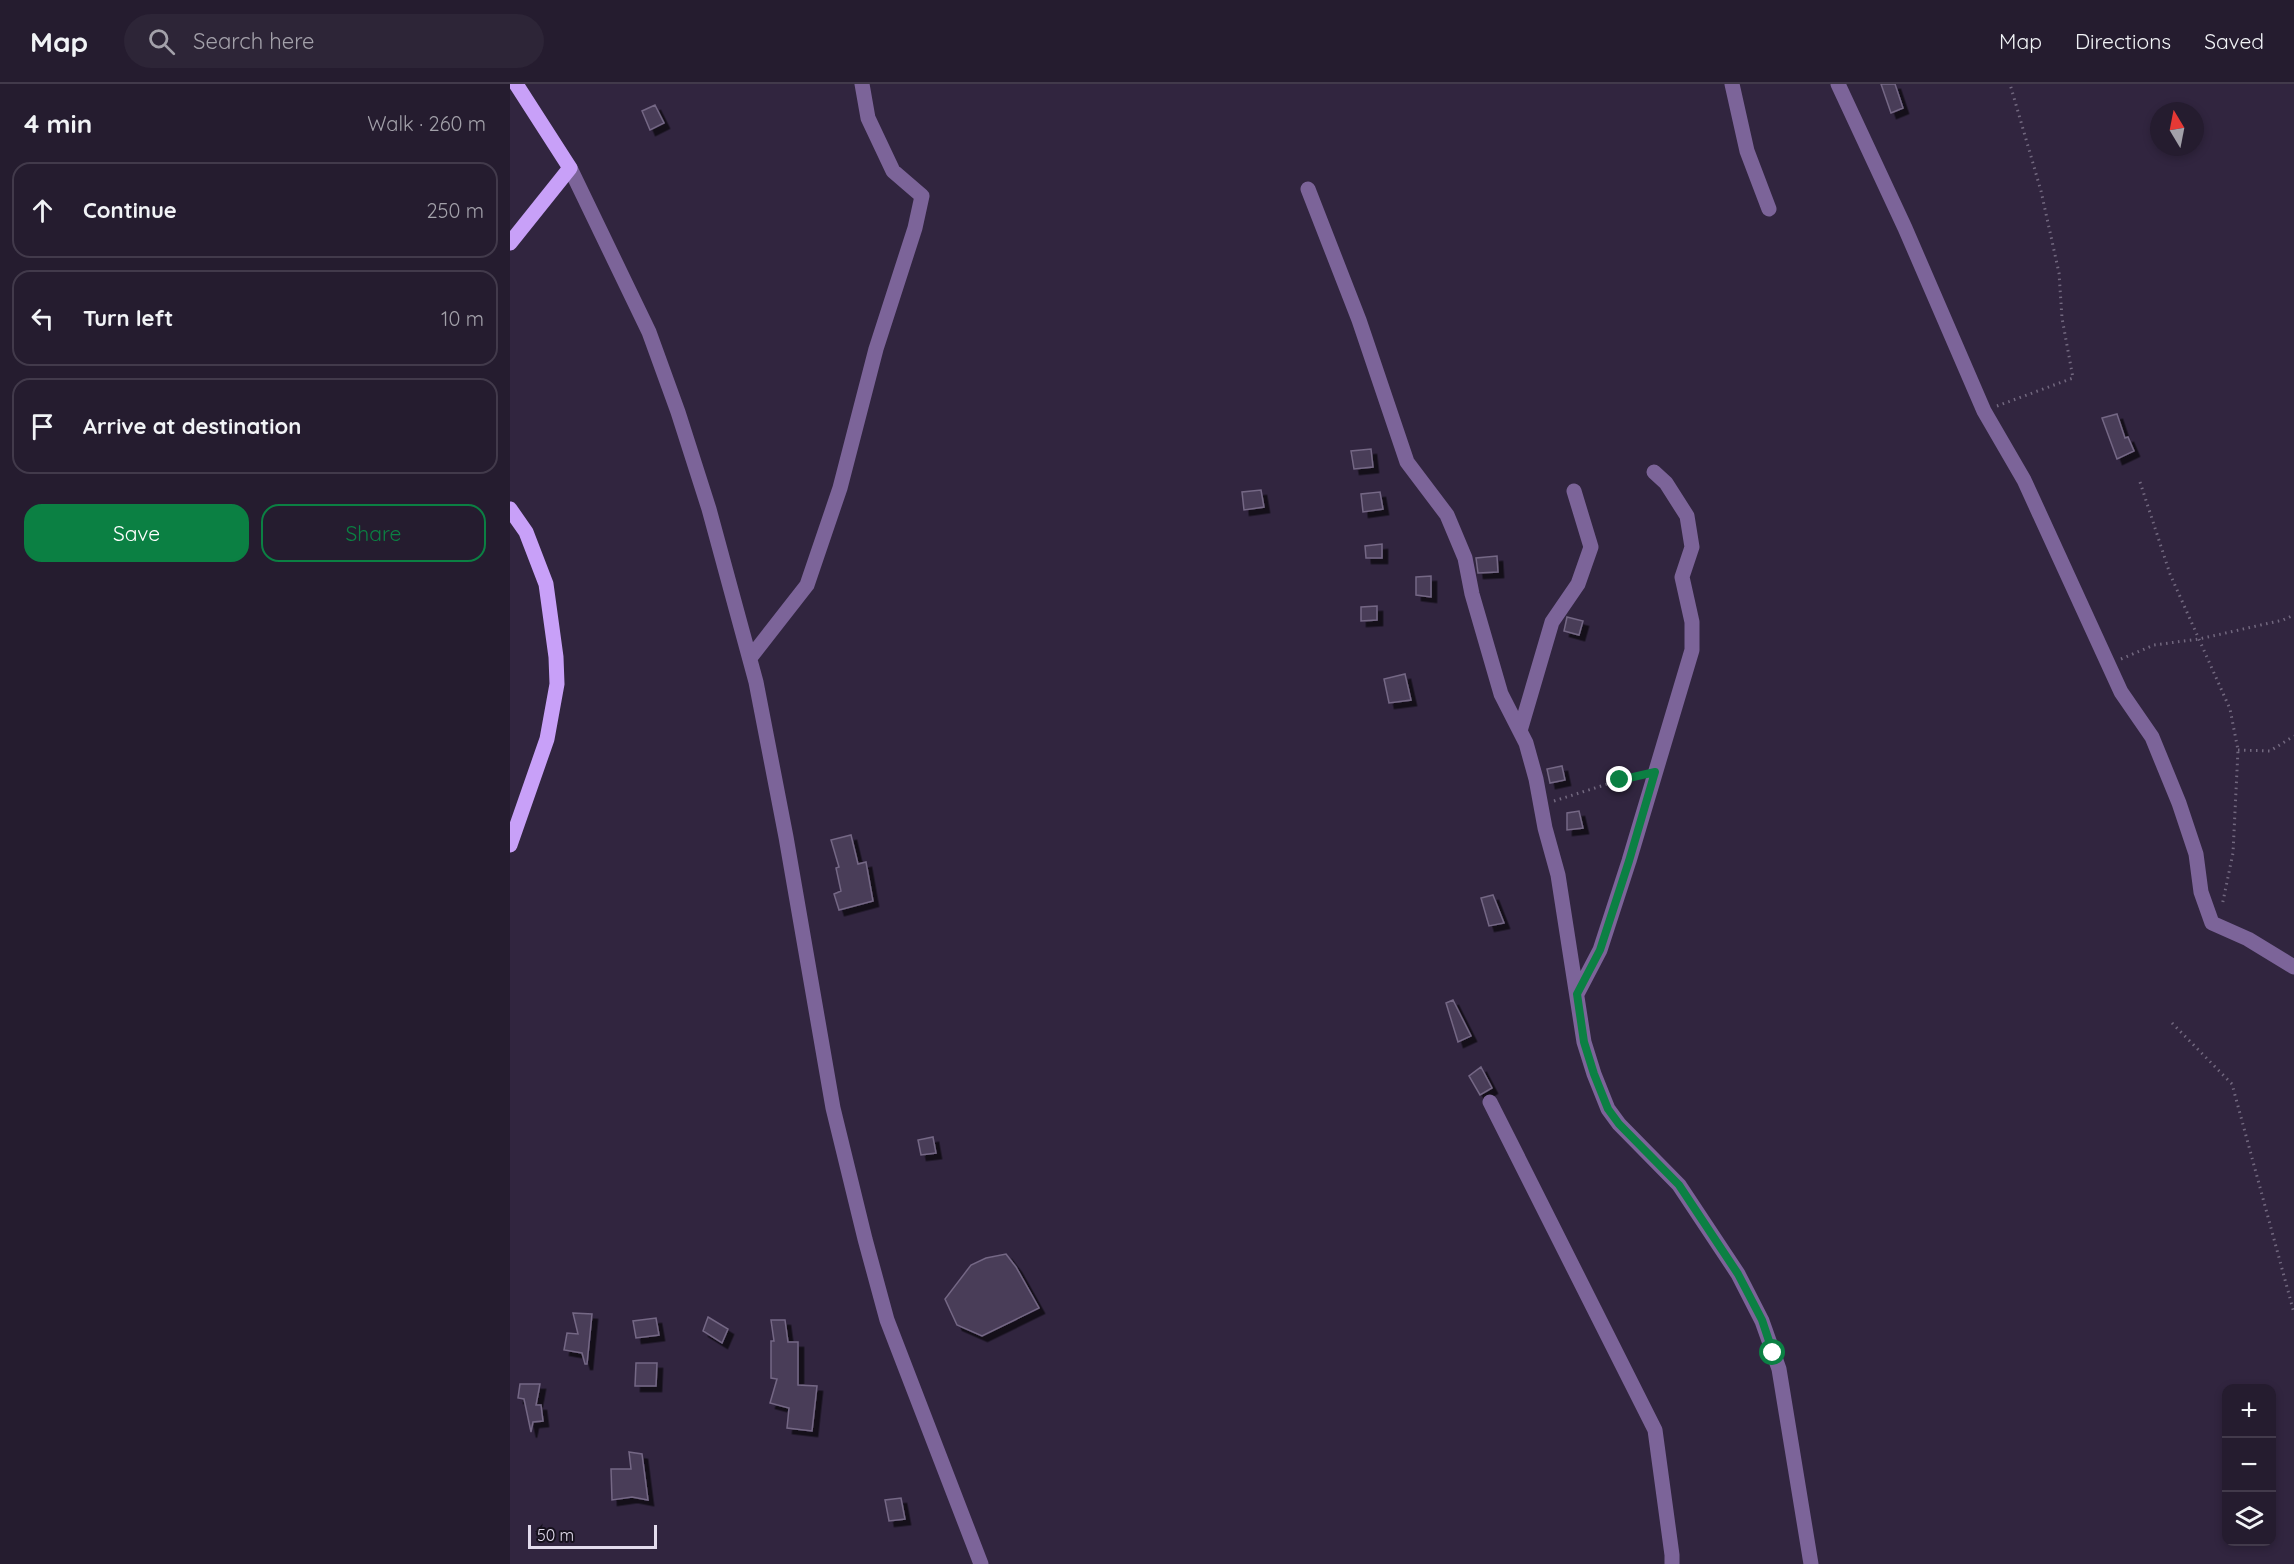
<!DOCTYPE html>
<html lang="en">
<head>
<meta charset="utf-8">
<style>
	body { margin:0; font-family:Quicksand,sans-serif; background:#2d2537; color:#f1f3f6 }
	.controls { position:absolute; right:18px; bottom:18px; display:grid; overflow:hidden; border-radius:12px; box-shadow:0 3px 9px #0003 }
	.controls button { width:54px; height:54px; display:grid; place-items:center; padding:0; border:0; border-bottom:2px solid #423a4b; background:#251c2f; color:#f1f3f6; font:30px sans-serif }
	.compass { position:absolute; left:1640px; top:18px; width:54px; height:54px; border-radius:50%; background:#251c2f; box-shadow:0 3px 9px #0003; rotate:350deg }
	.scale { position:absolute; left:18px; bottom:15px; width:129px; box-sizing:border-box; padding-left:6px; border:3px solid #e3dced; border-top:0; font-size:16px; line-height:21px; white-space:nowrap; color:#e3dced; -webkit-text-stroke:4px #16111d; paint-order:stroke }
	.stop { position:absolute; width:18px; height:18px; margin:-14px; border:4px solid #0b8043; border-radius:50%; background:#fff }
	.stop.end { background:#0b8043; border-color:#fff; box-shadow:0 2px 6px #0008 }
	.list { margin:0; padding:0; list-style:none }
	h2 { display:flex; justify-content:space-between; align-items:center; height:78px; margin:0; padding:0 24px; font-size:26px }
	h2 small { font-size:20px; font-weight:400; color:#a3a1aa }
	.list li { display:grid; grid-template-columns:39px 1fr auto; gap:18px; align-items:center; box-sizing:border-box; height:96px; margin:0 12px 12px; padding:0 12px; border:2px solid #423a4b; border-radius:18px }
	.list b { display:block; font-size:22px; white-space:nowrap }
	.list em { font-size:20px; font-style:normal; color:#a3a1aa }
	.actions { display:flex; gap:12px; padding:18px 24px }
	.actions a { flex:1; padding:14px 0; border:2px solid #0b8043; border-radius:18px; text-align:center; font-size:21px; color:#0b8043 }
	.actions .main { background:#0b8043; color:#fff }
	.icon { flex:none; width:33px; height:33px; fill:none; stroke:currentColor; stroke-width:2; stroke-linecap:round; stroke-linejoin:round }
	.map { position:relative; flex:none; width:1784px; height:1480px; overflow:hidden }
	header { display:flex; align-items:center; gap:36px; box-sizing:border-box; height:84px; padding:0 30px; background:#251c2f; border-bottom:2px solid #423a4b }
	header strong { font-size:28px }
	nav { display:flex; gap:33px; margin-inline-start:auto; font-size:21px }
	.search { width:420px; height:54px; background:#2d2537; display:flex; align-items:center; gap:15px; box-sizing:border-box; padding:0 21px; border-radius:33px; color:#a3a1aa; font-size:22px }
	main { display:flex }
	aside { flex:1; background:#251c2f }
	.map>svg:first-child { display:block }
	.building { fill:#4a3e59; stroke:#746785; stroke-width:1.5; filter:url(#shadow) }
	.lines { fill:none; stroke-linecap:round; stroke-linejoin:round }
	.path { stroke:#72687f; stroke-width:3; stroke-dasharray:1.5 4.5; stroke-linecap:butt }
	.minor { stroke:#7c6499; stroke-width:15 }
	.major { stroke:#c8a0f8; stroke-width:15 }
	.route { stroke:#0b8043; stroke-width:8 }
</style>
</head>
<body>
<header>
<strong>Map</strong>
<div class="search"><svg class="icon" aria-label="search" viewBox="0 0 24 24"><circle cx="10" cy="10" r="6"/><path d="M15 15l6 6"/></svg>Search here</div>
<nav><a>Map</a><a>Directions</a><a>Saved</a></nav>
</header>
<main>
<aside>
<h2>4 min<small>Walk · 260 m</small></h2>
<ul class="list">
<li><svg class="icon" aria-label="ahead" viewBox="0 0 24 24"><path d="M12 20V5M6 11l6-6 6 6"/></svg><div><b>Continue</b></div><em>250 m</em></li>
<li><svg class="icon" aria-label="left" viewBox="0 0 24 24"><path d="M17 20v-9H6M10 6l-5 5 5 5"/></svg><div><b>Turn left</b></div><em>10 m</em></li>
<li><svg class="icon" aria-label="arrive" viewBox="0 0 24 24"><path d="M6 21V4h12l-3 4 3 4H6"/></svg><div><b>Arrive at destination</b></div></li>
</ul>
<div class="actions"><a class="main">Save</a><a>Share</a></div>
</aside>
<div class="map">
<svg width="1784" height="1480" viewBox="0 0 1784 1480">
	<defs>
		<filter id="shadow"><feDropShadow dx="5.5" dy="5.5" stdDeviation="0" flood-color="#0009"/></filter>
	</defs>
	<rect width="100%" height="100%" fill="#31253f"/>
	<!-- building -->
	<path class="building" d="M 1371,0 L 1385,0 L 1393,24 L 1381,29 Z
		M 145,21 L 154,39 L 140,46 L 132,27 Z
		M 1607,330 L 1615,354 L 1618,353 L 1624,367 L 1607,375 L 1592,334 Z
		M 861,365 L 863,383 L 844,385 L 841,367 Z
		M 751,406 L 754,423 L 734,426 L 732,408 Z
		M 870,408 L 873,425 L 853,428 L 851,410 Z
		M 872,460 L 872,474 L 856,474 L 855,462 Z
		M 987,472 L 988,488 L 968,489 L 966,474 Z
		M 921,492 L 921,513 L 906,511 L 906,493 Z
		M 867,522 L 867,536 L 851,537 L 851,523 Z
		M 1057,533 L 1073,537 L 1069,551 L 1054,547 Z
		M 895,590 L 901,616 L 879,619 L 874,595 Z
		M 1052,682 L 1055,696 L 1040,699 L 1037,685 Z
		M 1069,727 L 1073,744 L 1057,746 L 1057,729 Z
		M 341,751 L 348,780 L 356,778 L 363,817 L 329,826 L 324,810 L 331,807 L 326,784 L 329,783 L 321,756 Z
		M 983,811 L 994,839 L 979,842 L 971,814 Z
		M 943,916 L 961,952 L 948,958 L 936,919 Z
		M 971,983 L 982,1004 L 970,1011 L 959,992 Z
		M 423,1053 L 426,1069 L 411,1071 L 408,1056 Z
		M 496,1170 L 506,1183 L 529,1224 L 472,1252 L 447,1241 L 435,1215 L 461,1181 L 476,1174 Z
		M 63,1229 L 82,1230 L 77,1280 L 75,1280 L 72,1269 L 54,1266 L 57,1249 L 68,1250 Z
		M 198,1233 L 218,1245 L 212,1259 L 193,1247 Z
		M 146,1234 L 149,1251 L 126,1254 L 123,1237 Z
		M 261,1236 L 275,1236 L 278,1258 L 288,1258 L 288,1301 L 307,1302 L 302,1347 L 277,1344 L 279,1324 L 260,1319 L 267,1295 L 261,1294 L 261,1257 L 264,1257 Z
		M 126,1279 L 147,1279 L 146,1302 L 125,1302 Z
		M 10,1300 L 30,1300 L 26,1321 L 31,1321 L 33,1337 L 23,1338 L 21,1348 L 14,1315 L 8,1314 Z
		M 119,1368 L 132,1370 L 138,1416 L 122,1413 L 102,1416 L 101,1385 L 121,1385 Z
		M 391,1414 L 395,1435 L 379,1437 L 375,1416 Z"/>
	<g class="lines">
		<!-- path -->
		<path class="path" d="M 1487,322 L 1563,294 L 1552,234 L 1549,189 L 1531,107 L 1500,0
			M 1630,398 L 1660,490 L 1720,625 L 1728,666 L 1723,769 L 1712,822
			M 1611,575 L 1644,561 L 1689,555 L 1773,536 L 1784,531
			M 1728,666 L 1760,667 L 1784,652
			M 1044,717 L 1129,690
			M 1662,939 L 1722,1000 L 1784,1229"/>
		<!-- minor -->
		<path class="minor" d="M 1222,0 L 1237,67 L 1259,125
			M 1328,0 L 1395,144 L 1474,327 L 1514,396 L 1611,608 L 1642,653 L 1669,719 L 1686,770 L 1691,808 L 1702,839 L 1738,855 L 1784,883
			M 60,84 L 139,248 L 168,328 L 199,425 L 246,598 L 276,753 L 323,1024 L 355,1155 L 377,1236 L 471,1480
			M 798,105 L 849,236 L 897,378 L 937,431 L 955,474 L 962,510 L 991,610 L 1016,659 L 1026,695 L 1035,744 L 1048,791 L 1074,958 L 1084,990 L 1098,1025 L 1109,1040 L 1169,1101 L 1228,1190 L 1252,1237 L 1269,1285 L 1301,1480
			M 240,574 L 297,501 L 330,404 L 366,265 L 405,144 L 412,112 L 383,87 L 358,34 L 352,0
			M 1010,647 L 1042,538 L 1068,500 L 1081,463 L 1064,407
			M 1067,910 L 1090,866 L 1119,777 L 1182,566 L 1182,538 L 1172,493 L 1182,463 L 1177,432 L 1156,399 L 1144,388
			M 980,1018 L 1145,1346 L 1162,1471 L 1162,1480"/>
		<!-- major -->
		<path class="major" d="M 0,159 L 60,84 L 6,0
			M 0,425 L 16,448 L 36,500 L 46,573 L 47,600 L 37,655 L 0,761"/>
	</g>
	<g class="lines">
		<!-- route -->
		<path class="route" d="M 1110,696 L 1145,688 L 1119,777 L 1090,866 L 1067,910 L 1074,958 L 1084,990 L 1098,1025 L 1109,1040 L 1169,1101 L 1228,1190 L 1252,1236 L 1263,1269"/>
	</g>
</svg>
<div class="controls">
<button>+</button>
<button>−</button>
<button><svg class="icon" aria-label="layers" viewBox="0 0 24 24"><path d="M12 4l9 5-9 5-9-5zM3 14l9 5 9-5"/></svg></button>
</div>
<svg class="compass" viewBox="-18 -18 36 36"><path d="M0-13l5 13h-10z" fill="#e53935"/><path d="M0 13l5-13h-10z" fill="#a3a1aa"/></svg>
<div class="scale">50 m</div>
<div class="stop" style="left:1263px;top:1269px"></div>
<div class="stop end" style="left:1110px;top:696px"></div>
</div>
</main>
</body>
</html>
